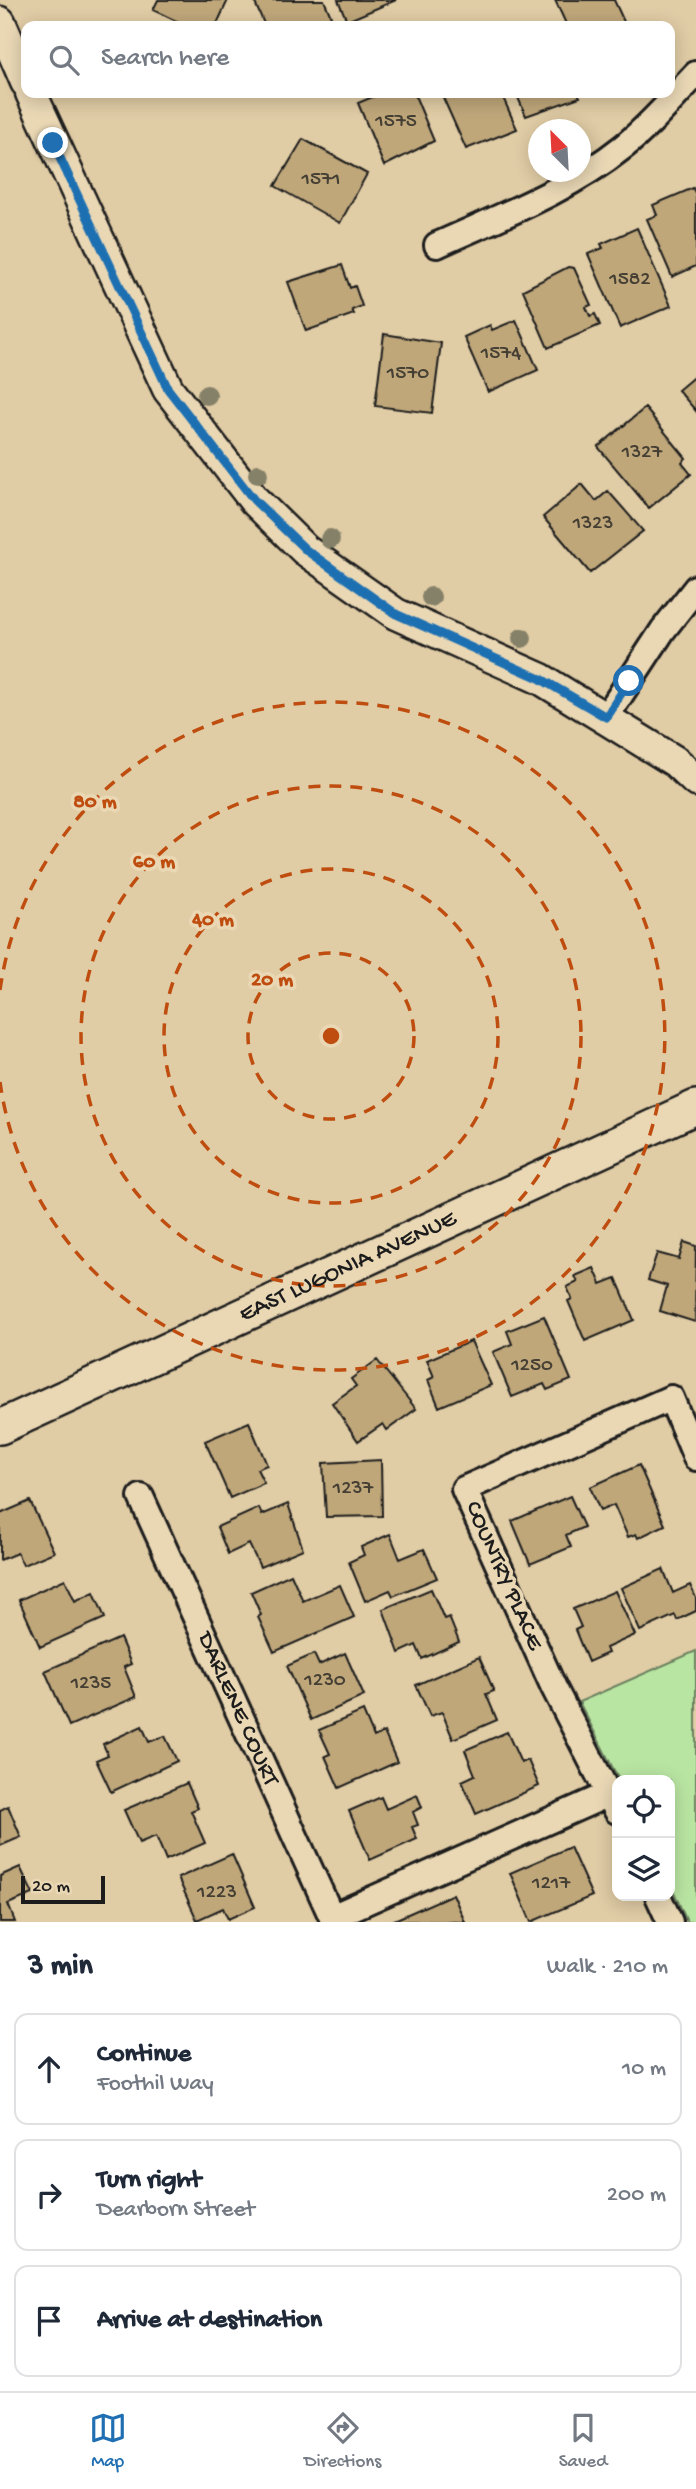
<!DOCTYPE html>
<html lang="en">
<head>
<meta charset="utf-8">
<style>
	body { margin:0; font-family:"Gochi Hand",sans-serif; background:#f2f2f3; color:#1f2937 }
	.controls { position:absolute; right:21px; bottom:21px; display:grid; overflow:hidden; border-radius:14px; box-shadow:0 4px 18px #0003 }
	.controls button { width:63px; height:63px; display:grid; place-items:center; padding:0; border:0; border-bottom:2px solid #e0e1e3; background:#fff; color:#1f2937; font:35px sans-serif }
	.compass { position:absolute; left:528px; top:119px; width:63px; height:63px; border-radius:50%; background:#fff; box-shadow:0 4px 18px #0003; rotate:336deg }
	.scale { position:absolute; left:21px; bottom:18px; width:84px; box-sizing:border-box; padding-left:7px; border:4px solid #1c1c1c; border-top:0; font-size:19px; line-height:24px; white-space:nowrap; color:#1c1c1c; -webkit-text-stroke:5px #ead8b5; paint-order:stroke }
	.stop { position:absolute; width:21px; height:21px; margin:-16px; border:5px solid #1f6fb2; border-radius:50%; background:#fff }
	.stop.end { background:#1f6fb2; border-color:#fff; box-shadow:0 2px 7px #0008 }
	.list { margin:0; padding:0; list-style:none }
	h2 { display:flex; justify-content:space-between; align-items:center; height:91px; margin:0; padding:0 28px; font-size:30px }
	h2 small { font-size:23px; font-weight:400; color:#747a83 }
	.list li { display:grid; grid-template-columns:46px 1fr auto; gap:21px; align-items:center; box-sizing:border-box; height:112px; margin:0 14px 14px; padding:0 14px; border:2px solid #e0e1e3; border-radius:14px }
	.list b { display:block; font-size:26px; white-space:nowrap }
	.list p { margin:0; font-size:23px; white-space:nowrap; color:#747a83 }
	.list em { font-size:23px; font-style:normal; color:#747a83 }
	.icon { flex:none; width:38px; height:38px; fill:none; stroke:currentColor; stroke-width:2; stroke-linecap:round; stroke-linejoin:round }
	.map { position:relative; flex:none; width:696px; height:1922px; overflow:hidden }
	.search { position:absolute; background:#fff; box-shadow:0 4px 18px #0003; left:21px; right:21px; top:21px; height:77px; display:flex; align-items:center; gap:18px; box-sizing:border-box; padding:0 24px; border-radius:14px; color:#747a83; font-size:26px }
	.sheet { height:469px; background:#fff }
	nav { display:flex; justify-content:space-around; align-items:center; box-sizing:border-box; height:98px; border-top:2px solid #e0e1e3; background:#fff; font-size:19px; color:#747a83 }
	nav a { display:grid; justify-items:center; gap:4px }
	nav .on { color:#1f6fb2 }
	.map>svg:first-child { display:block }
	.green { fill:#b9e5a2; stroke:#6a805f; stroke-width:2 }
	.building { fill:#bfa77a; stroke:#1c1c1c; stroke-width:2 }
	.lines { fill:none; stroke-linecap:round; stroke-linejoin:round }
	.minor-casing { stroke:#1c1c1c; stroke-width:30 }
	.tertiary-casing { stroke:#1c1c1c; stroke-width:35 }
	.secondary-casing { stroke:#1c1c1c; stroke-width:38 }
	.minor { stroke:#ead8b5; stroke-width:24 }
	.tertiary { stroke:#ead8b5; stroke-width:30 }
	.secondary { stroke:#ead8b5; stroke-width:33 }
	.tree { fill:#858168 }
	.route { stroke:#1f6fb2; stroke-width:9 }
	.ring { fill:none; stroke:#bf4d0f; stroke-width:3.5; stroke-dasharray:12 9 }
	.labels { text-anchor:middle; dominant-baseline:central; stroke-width:7; stroke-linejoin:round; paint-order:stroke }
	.number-label { font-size:21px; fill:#453f34 }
	.street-label { font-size:24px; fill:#1c1c1c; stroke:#ead8b5 }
	.centre { fill:#bf4d0f; stroke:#ead8b5; stroke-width:3.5 }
	.ring-label { font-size:21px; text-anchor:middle; font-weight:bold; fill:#bf4d0f; stroke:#ead8b5; stroke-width:7; stroke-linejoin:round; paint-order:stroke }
</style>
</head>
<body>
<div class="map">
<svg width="696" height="1922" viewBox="0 0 696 1922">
	<rect width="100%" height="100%" fill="#e0cca5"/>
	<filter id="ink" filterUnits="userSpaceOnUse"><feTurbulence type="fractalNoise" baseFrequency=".0143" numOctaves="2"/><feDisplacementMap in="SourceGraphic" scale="14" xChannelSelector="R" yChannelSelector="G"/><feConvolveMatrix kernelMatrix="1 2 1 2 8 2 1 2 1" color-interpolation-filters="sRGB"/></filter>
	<g filter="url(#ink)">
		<!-- green -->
		<path class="green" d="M 696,1651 L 696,1922 L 687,1922 L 670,1883 L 670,1780 L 619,1780 L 579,1702 Z"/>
		<!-- building -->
		<path class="building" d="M 158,0 L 228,0 L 216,26 L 187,26 L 153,10 Z
			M 261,0 L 324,0 L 335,26 L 265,26 L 255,3 Z
			M 338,0 L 396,0 L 347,21 Z
			M 555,0 L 614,0 L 626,26 L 567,26 Z
			M 382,93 L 414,93 L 434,141 L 384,166 L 358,103 Z
			M 441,93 L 501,93 L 517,129 L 466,149 Z
			M 516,93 L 578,93 L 580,97 L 526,116 Z
			M 303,139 L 367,174 L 340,223 L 275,186 Z
			M 693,188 L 696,195 L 696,266 L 672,277 L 647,219 L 657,215 L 653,205 Z
			M 637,228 L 671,306 L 620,328 L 588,254 L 603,248 L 601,244 Z
			M 342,265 L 350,288 L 355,286 L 362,306 L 352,310 L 354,314 L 306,331 L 288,282 Z
			M 568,267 L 574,268 L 591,305 L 586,307 L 590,316 L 595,314 L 600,325 L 548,348 L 523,290 Z
			M 516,320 L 538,370 L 488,392 L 464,337 L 490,325 L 492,330 Z
			M 384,334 L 441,343 L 432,413 L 375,406 Z
			M 696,375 L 696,411 L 678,390 Z
			M 645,408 L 686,458 L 682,463 L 691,474 L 649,508 L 598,447 Z
			M 582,484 L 596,501 L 608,491 L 643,531 L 590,573 L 543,517 Z
			M 684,1242 L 696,1246 L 695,1322 L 660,1311 L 667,1286 L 648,1280 L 657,1253 L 679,1259 Z
			M 594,1268 L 601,1284 L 616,1278 L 634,1320 L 585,1341 L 568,1301 L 572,1299 L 567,1287 L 578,1282 L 575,1276 Z
			M 544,1316 L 571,1380 L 547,1390 L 544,1384 L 512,1397 L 493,1352 L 512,1344 L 507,1331 Z
			M 471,1341 L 491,1385 L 439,1407 L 428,1380 L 434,1377 L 427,1360 Z
			M 377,1360 L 416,1409 L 387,1430 L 383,1424 L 358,1441 L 332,1403 L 356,1386 L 351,1379 Z
			M 249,1422 L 267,1465 L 257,1469 L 264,1483 L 230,1498 L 205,1441 Z
			M 381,1460 L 382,1516 L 326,1517 L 323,1463 Z
			M 639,1465 L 665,1525 L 638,1538 L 636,1534 L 628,1537 L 614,1505 L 600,1511 L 590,1487 Z
			M 570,1496 L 584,1527 L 566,1535 L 571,1547 L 530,1564 L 512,1521 Z
			M 30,1501 L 54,1552 L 23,1565 L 17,1553 L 0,1560 L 0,1514 Z
			M 288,1504 L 303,1549 L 260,1567 L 249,1544 L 228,1554 L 217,1527 L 259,1508 L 262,1515 Z
			M 390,1534 L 400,1559 L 424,1549 L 437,1578 L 393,1596 L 390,1590 L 365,1601 L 349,1562 L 364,1555 L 361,1547 Z
			M 663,1569 L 673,1593 L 690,1585 L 696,1598 L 696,1611 L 677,1620 L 675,1615 L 640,1631 L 621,1588 Z
			M 291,1574 L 303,1601 L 340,1585 L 354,1617 L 274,1652 L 258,1617 L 261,1615 L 251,1592 Z
			M 65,1579 L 75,1601 L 94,1592 L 105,1618 L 40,1647 L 19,1600 Z
			M 431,1589 L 444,1619 L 449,1617 L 459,1642 L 422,1659 L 416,1645 L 399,1653 L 383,1609 Z
			M 615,1591 L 635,1635 L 606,1648 L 608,1653 L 588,1662 L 575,1630 L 581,1627 L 573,1609 Z
			M 120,1638 L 131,1664 L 124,1667 L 136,1697 L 69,1726 L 45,1671 Z
			M 345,1653 L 364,1696 L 311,1720 L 287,1666 L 314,1654 L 319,1665 Z
			M 479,1657 L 494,1691 L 486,1694 L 497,1720 L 453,1739 L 442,1712 L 430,1716 L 416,1685 Z
			M 363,1711 L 374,1737 L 384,1732 L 397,1762 L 339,1788 L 325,1756 L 330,1754 L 319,1730 Z
			M 142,1726 L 149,1742 L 165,1736 L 177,1761 L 111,1792 L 96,1760 L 108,1755 L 103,1744 Z
			M 507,1732 L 521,1763 L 528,1760 L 539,1786 L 476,1814 L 462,1781 L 475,1775 L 465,1750 Z
			M 187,1783 L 198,1808 L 191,1811 L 205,1843 L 166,1860 L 156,1836 L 139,1843 L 124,1810 Z
			M 417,1795 L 422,1807 L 413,1812 L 418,1825 L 412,1827 L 417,1839 L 370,1860 L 349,1811 L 381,1797 L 386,1809 Z
			M 8,1806 L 21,1837 L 0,1846 L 0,1810 Z
			M 570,1847 L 592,1896 L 531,1922 L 510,1873 Z
			M 232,1854 L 255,1907 L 228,1919 L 223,1908 L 197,1920 L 178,1878 Z
			M 20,1867 L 33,1894 L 8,1904 L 15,1922 L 0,1922 L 0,1876 Z
			M 453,1894 L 465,1922 L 392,1921 Z"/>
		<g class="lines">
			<defs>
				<g id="minor">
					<path d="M 437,245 C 501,216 568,191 623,147 C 650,126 673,98 696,74"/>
					<path d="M 606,717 L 663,630 L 696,588"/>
					<path id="s1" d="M 141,1497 L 334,1922"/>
					<path d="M 617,1811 L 554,1688 L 464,1489 L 671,1398 L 696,1458"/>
					<path d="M 658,1896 L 670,1922"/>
					<path d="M 332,1917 L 609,1794"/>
				</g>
				<path id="tertiary" d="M 0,22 L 26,82
					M 31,93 L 168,389 L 254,500 L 305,550 L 396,614 L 541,679 L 676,762 L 696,781"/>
				<g id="secondary">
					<path id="s2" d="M 0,1427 L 696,1107"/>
				</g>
			</defs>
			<!-- minor casing -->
			<use href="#minor" class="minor-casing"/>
			<!-- tertiary casing -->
			<use href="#tertiary" class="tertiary-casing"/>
			<!-- secondary casing -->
			<use href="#secondary" class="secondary-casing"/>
			<!-- minor -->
			<use href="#minor" class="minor"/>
			<!-- tertiary -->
			<use href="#tertiary" class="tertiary"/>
			<!-- secondary -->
			<use href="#secondary" class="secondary"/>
		</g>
		<!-- trees -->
		<g class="tree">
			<circle cx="207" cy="395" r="10"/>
			<circle cx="258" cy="474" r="10"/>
			<circle cx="330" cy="539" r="10"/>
			<circle cx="431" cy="597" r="10"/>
			<circle cx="522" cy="638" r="10"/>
		</g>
	</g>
	<g class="lines" filter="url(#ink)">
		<!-- route -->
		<path class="route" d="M 53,143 L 168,389 L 254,500 L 306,550 L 396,614 L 541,679 L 606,717 L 629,681"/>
	</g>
	<!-- distance rings -->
	<g class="ring">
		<circle cx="331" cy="1036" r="83"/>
		<circle cx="331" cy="1036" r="167"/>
		<circle cx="331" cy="1036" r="250"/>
		<path d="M0 990A334 334 0 1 1 0 1082"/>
	</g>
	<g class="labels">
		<!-- number labels -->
		<g class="number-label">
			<text x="396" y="122">1575</text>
			<text x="321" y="180">1571</text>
			<text x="630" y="280">1582</text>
			<text x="501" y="354">1574</text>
			<text x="408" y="374">1570</text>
			<text x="642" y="453">1327</text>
			<text x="593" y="524">1323</text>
			<text x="532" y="1366">1250</text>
			<text x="353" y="1489">1237</text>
			<text x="325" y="1681">1230</text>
			<text x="91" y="1684">1235</text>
			<text x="551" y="1884">1217</text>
			<text x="217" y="1893">1223</text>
		</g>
		<!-- street labels -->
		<g class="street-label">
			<text stroke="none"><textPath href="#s2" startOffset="383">EAST LUGONIA AVENUE</textPath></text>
			<text transform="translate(503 1576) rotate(66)">COUNTRY PLACE</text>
			<text stroke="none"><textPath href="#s1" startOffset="233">DARLENE COURT</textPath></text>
		</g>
	</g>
	<circle cx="331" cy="1036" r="10" class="centre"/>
	<g class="ring-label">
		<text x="95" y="807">80 m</text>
		<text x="154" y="867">60 m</text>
		<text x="213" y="925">40 m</text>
		<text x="272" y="985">20 m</text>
	</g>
</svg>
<div class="controls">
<button><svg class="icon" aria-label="locate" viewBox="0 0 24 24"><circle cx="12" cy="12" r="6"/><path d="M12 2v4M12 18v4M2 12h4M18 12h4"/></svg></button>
<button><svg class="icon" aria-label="layers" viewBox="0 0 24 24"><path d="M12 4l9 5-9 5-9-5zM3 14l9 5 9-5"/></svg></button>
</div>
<svg class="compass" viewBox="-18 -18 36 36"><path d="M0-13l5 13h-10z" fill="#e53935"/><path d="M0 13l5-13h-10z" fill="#747a83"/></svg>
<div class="scale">20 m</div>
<div class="stop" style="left:629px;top:681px"></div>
<div class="stop end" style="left:53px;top:143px"></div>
<div class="search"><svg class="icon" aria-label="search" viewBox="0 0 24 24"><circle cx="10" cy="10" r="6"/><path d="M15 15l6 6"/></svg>Search here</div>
</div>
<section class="sheet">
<h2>3 min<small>Walk · 210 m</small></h2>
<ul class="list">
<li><svg class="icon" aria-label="ahead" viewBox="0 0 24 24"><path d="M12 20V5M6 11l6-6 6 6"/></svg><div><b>Continue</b><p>Foothil Way</p></div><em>10 m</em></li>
<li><svg class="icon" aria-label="right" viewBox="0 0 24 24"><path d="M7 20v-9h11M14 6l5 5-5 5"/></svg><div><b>Turn right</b><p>Dearborn Street</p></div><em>200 m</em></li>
<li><svg class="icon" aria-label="arrive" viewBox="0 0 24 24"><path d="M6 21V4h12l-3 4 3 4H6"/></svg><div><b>Arrive at destination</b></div></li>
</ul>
</section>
<nav>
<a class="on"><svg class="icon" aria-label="map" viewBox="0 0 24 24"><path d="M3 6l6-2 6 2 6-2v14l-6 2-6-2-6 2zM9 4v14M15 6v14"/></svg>Map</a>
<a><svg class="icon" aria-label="directions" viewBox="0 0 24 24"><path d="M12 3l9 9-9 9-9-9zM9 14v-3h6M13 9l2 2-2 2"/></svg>Directions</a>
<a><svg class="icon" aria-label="saved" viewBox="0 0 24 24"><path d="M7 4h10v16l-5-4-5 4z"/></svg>Saved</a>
</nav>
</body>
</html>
